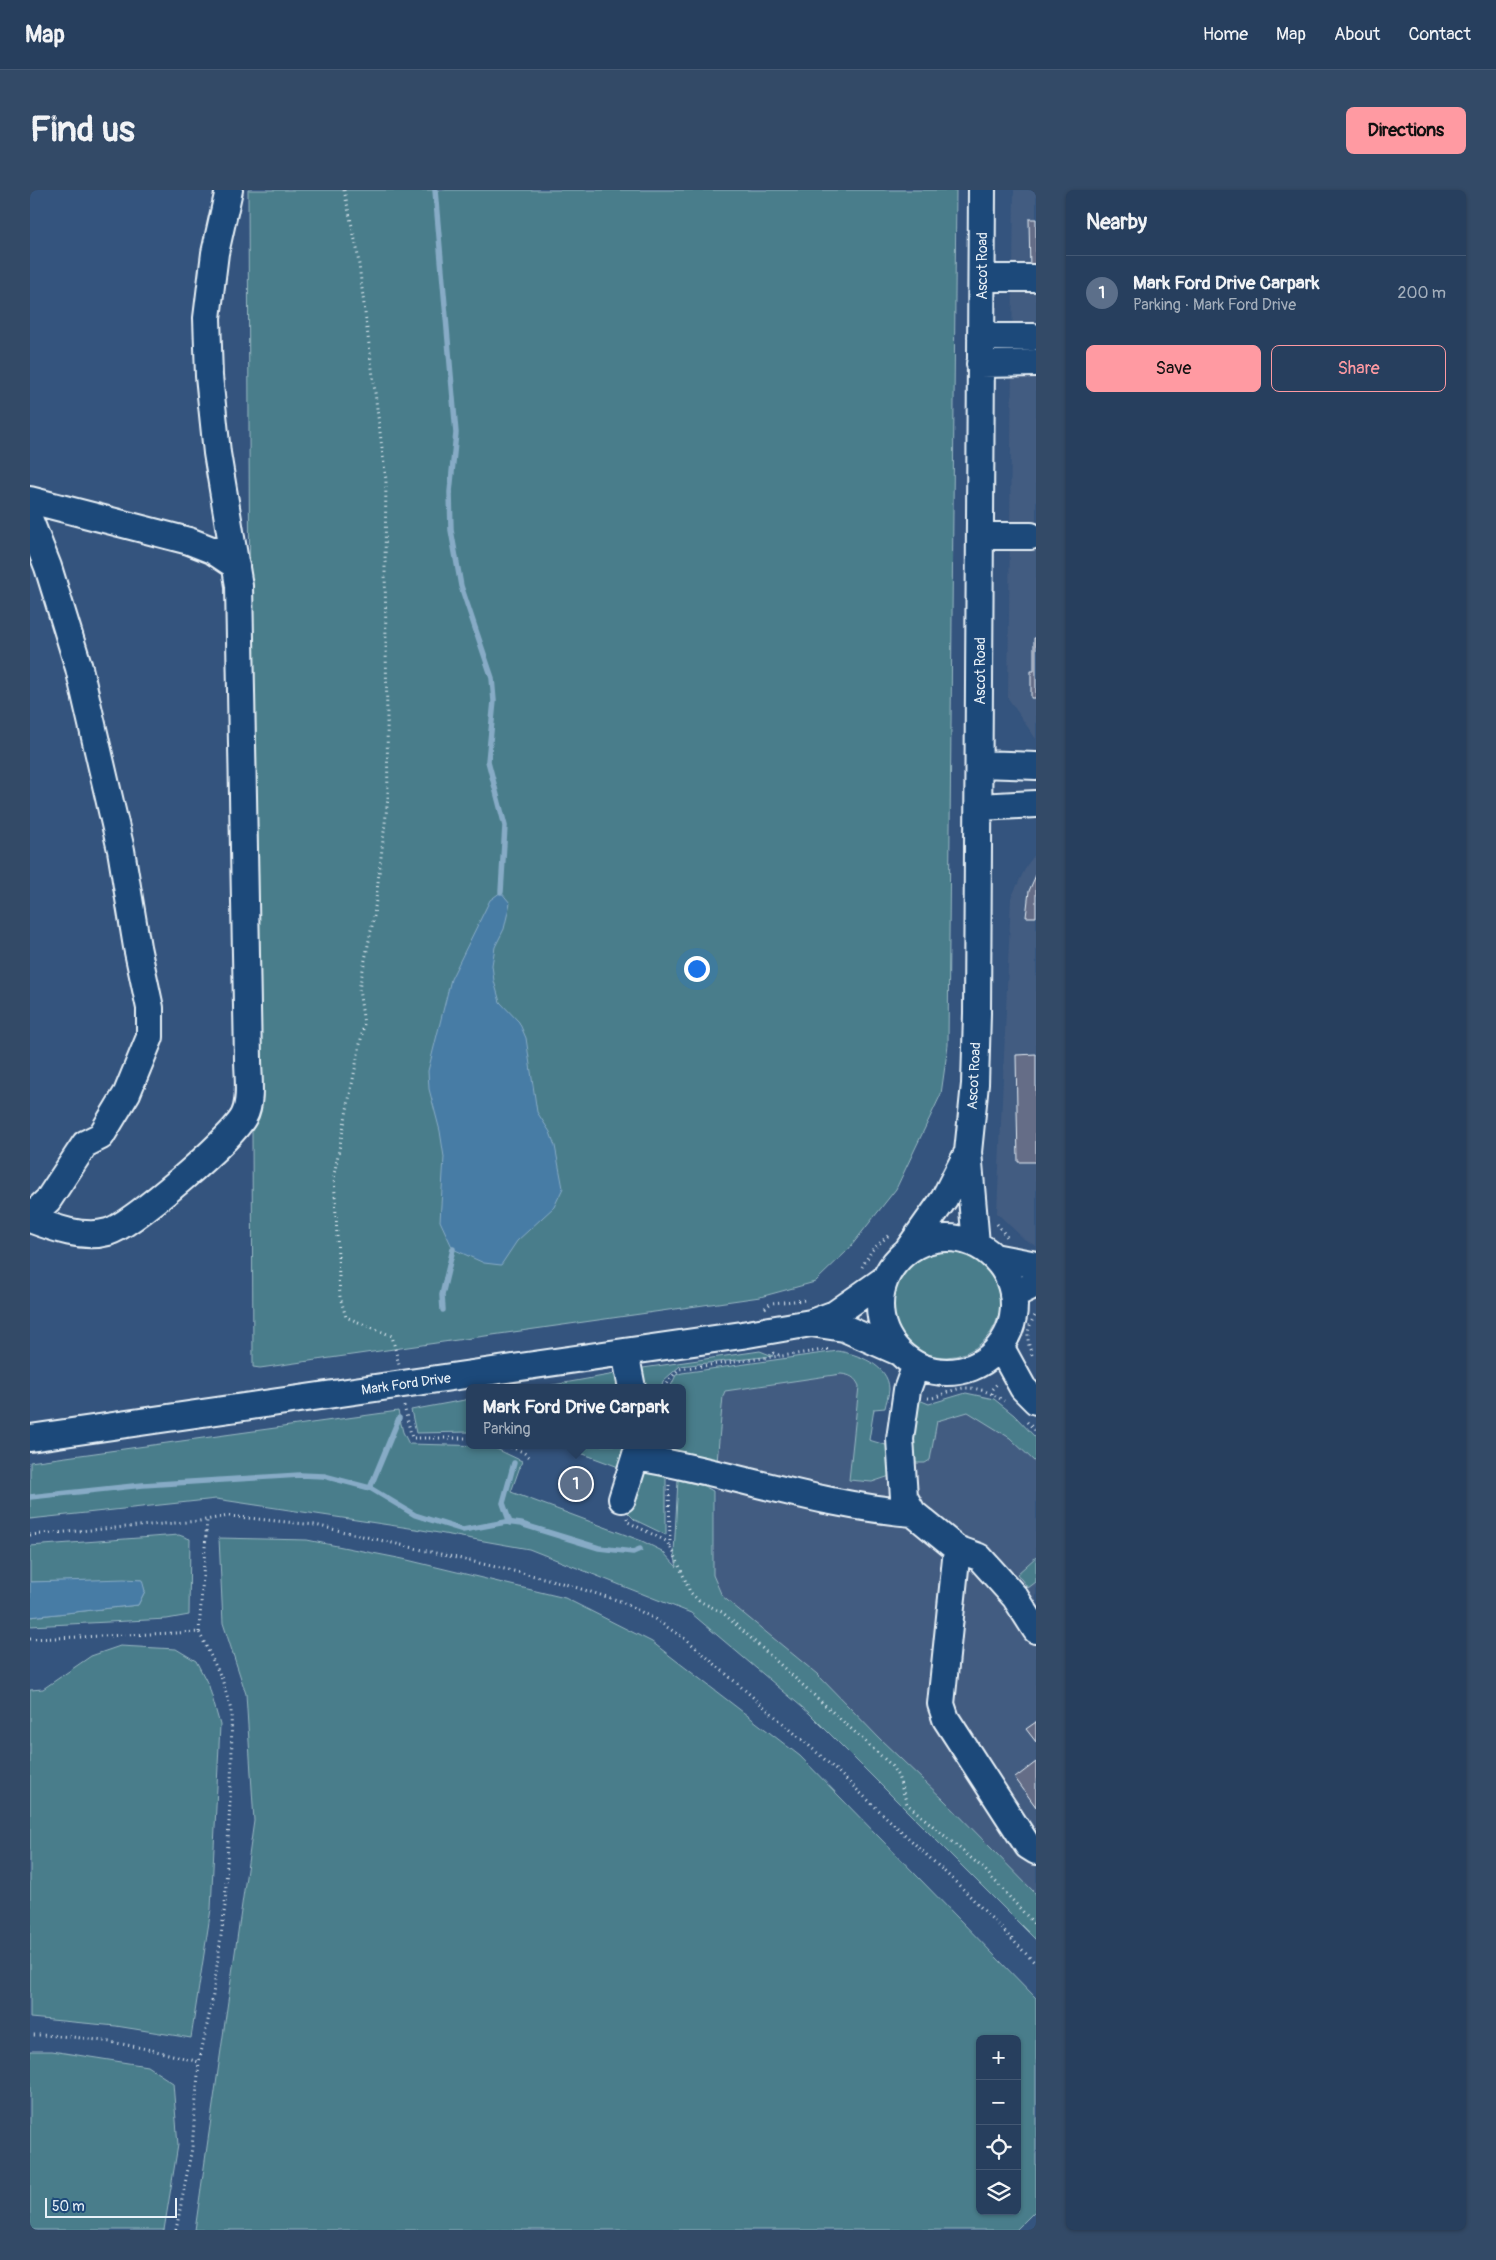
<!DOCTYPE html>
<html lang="en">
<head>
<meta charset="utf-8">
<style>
	body { margin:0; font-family:Pangolin,sans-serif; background:#334a67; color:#f1f3f6 }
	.controls { position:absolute; right:15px; bottom:15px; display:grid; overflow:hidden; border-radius:8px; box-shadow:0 1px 4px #0004 }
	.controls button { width:45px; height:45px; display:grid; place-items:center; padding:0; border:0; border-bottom:1px solid #435873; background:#273f5e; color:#f1f3f6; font:25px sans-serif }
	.scale { position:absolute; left:15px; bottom:12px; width:132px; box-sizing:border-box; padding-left:5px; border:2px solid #e8f1f8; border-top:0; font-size:14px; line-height:18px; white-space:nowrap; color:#e8f1f8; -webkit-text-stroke:4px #1f4a7a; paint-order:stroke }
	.you { position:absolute; left:666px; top:778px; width:18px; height:18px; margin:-12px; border:4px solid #fff; border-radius:50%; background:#1a73e8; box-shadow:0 0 0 8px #1a73e833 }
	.badge { display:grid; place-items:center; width:32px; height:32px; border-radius:50%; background:#ff9aa2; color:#fff; font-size:16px; font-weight:700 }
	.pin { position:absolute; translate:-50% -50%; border:2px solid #fff; box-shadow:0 1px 5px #0006 }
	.popup { position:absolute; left:436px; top:1194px; width:220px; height:65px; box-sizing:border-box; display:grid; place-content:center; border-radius:8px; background:#273f5e; filter:drop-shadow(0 1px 4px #0005); font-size:16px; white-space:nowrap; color:#a4afbc }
	.popup b { font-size:19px; color:#f1f3f6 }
	.popup::after { content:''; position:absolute; left:50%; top:100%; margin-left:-10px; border:10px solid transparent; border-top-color:#273f5e }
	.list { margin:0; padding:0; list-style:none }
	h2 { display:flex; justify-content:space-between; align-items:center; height:65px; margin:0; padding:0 20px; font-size:21px }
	h2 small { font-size:16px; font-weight:400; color:#a4afbc }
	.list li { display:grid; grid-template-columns:32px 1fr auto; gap:15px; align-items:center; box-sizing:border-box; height:75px; padding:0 20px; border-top:1px solid #435873 }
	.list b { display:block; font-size:19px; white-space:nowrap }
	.list p { margin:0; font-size:16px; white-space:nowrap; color:#a4afbc }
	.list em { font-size:16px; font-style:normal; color:#a4afbc }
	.actions { display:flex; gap:10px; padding:15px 20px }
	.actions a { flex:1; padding:11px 0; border:1px solid #ff9aa2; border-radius:8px; text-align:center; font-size:18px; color:#ff9aa2 }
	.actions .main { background:#ff9aa2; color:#111 }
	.icon { flex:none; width:28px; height:28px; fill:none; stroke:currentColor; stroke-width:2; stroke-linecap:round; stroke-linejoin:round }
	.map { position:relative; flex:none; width:1006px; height:2040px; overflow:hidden; border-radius:8px }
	header { display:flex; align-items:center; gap:30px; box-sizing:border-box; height:70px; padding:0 25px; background:#273f5e; border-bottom:1px solid #435873 }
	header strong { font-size:24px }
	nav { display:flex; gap:28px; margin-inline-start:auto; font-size:18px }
	.intro { display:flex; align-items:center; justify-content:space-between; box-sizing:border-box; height:120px; padding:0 30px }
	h1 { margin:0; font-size:35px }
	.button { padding:12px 22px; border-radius:8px; background:#ff9aa2; color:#111; font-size:18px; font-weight:700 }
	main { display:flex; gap:30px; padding:0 30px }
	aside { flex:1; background:#273f5e; border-radius:8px; box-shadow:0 1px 4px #0004 }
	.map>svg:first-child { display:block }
	.built { fill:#435c81 }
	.green { fill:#497d8b; stroke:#98b7c2; fill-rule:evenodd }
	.water { fill:#477ca5; stroke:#87abc6 }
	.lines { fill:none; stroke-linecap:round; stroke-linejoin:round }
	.stream { stroke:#87abc6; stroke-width:5.5 }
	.building { fill:#656d87; stroke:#e8f1f8 }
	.minor-casing { stroke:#e8f1f8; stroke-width:30 }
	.path { stroke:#e8f1f8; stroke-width:3; stroke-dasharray:1 4; stroke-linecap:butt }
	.minor { stroke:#1f4a7a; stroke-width:26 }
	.labels { text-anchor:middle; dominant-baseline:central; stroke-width:4; stroke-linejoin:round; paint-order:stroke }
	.street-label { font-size:14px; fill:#e8f1f8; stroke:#1f4a7a }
</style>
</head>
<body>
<header>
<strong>Map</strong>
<nav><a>Home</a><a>Map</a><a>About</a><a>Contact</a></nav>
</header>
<div class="intro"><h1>Find us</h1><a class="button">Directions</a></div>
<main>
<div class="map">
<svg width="1006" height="2040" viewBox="0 0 1006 2040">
	<rect width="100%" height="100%" fill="#34547e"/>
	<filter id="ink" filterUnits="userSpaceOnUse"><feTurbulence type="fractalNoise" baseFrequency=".02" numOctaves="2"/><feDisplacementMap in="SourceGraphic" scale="10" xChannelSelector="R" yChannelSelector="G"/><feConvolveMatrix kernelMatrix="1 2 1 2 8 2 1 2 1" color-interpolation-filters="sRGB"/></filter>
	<g filter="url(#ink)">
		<!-- built -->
		<path class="built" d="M 984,0 L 1006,0 L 1006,549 L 978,508 Z
			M 1006,663 L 1006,1056 L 994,1049 L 967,1023 L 981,708 L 997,675 Z
			M 810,1174 L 836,1184 L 830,1279 L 897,1224 L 939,1213 L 1006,1268 L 1006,1704 L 914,1610 L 850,1549 L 787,1484 L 692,1406 L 683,1385 L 685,1290 L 644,1255 L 652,1255 L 652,1198 Z"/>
		<!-- green -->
		<path class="green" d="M 218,0 L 926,0 L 918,855 L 911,904 L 866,999 L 818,1060 L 785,1092 L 730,1107 L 230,1178 L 223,1177 Z
			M860 1112a55 55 0 1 1 110 0a55 55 0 1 1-110 0Z
			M 730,1161 L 743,1166 L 650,1176 L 633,1191 L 631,1198 L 613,1198 L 611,1179 L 613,1178 Z
			M 808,1161 C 827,1164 859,1175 859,1199 C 859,1205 856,1212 855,1218 L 844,1219 L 839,1250 L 859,1256 L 860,1286 L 842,1292 L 819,1290 L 829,1196 C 825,1187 820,1185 811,1184 L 695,1201 L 693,1206 L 687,1272 L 657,1263 L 640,1263 L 638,1255 L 652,1255 L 652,1198 L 640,1198 L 646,1185 L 652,1183 Z
			M 585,1184 L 589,1198 L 506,1198 Z
			M 936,1203 L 964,1209 L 984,1225 L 1006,1248 L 1006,1273 L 980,1248 L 938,1222 L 907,1231 L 900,1270 L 895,1273 L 882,1273 L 879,1257 L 889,1210 L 899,1214 Z
			M 440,1209 L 440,1242 L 386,1243 L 381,1220 Z
			M 368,1221 L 373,1242 L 379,1254 L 460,1256 L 492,1271 L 481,1302 L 612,1351 L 632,1361 L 647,1377 L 644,1363 L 648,1290 L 674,1296 L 683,1301 L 683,1385 L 692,1406 L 787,1484 L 850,1549 L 914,1610 L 1006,1704 L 1006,1750 L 779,1523 L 661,1423 L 499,1359 L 386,1339 L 186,1309 L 0,1329 L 0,1272 Z
			M 529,1255 L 598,1255 L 594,1279 Z
			M 636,1279 L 636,1345 L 605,1330 L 598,1323 L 611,1286 L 616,1281 Z
			M 149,1345 L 160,1349 L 159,1425 L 137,1429 L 0,1436 L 0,1427 L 108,1415 L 115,1401 L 111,1390 L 0,1392 L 0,1356 Z
			M 189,1348 L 277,1350 L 373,1369 L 535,1408 L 622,1452 L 770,1566 L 1006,1808 L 1006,2020 L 986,2040 L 165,2040 L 224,1631 L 216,1504 L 193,1433 ZM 950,1849 L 987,1849 L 987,2021 L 950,2021 Z
			M 1006,1367 L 1006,1392 L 998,1398 L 987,1384 Z
			M 90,1456 L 146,1459 L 166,1471 L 179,1496 L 190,1535 L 181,1719 L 161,1848 L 86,1836 L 0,1828 L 0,1500 L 13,1499 L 61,1466 Z
			M 0,1861 L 22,1861 L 117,1876 L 143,1893 L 148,1955 L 134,2040 L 0,2040 Z"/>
		<!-- water -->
		<path class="water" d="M 471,702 L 480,713 L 474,739 L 465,757 L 462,775 L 464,791 L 470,812 L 489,832 L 496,848 L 507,922 L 520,942 L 525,956 L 533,998 L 524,1017 L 487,1051 L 471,1075 L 454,1073 L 423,1059 L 410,1031 L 414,967 L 410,941 L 399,899 L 398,881 L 421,789 L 460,710 Z
			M 94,1389 L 112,1390 L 115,1401 L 108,1415 L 0,1427 L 0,1392 Z"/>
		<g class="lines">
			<!-- stream -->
			<path class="stream" d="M 405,0 L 426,243 L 420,302 L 421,340 L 431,396 L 462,488 L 464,511 L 458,571 L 475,636 L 471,702
				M 413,1120 L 412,1105 L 423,1059
				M 340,1298 L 369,1228
				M 0,1307 L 113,1295 L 270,1285 L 294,1286 L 340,1298 L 385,1325 L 433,1340 L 476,1332 L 491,1334 L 569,1358 L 603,1362 L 610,1359
				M 480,1333 L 473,1313 L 484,1273"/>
		</g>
		<!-- building -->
		<path class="building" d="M 999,29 L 1006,29 L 1006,81 L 1000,81 Z
			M 1004,448 L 1006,448 L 1006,508 L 1001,508 L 1001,481 L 1004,481 Z
			M 1006,685 L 1006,727 L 996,727 L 999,701 Z
			M 1006,864 L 1006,972 L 988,972 L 986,865 Z
			M 1006,1532 L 1006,1552 L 996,1539 Z
			M 1006,1572 L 1006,1617 L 985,1588 Z"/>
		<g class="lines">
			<defs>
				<path id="minor" d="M 952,88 L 1003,88
					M 951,147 L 1004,147
					M 950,174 L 1006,173
					M 0,310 L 159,351 L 182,360 L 206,376
					M 0,331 L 18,377 L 49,478 L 91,660 L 107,757 L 120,818 L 120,847 L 97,903 L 71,946 L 55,954 L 18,1010 L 0,1027
					M 951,346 L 1001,346
					M 950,574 L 1006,576
					M 949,617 L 1006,614
					M 0,1029 C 24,1038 53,1049 78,1042 C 102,1035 203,948 214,926 C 222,911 218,886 218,869 L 209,396 L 187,263 L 179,186 L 177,128 L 185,63 L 199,0
					M850 1115a67 67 0 1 1 134 0a67 67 0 1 1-134 0Z
					M 946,1054 L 938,962 L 945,894 L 947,823 L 952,0
					M 877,1061 L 914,1009 L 938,962
					M 964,1067 L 1006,1075
					M 983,1105 L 1006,1094
					M 781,1133 L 814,1138 L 869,1162
					M 970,1156 L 993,1198 L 1006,1211
					M 595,1162 L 602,1198
					M 886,1175 L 877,1200 L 870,1249 L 874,1307 L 883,1323 L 927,1359 L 949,1367 L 985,1407 L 1006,1440
					M 0,1248 L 712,1145 L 781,1133 L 805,1124 L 855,1089
					M 606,1267 C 699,1282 789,1316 883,1323
					M 592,1309 L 609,1255
					M 927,1359 L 911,1514 L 916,1529 L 998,1656 L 1006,1661"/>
			</defs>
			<!-- minor casing -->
			<use href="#minor" class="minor-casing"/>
			<!-- path -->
			<path class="path" d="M 314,0 L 327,59 L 356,290 L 355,376 L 358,608 L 344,726 L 329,799 L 334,834 L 304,985 L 310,1107 L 316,1127 L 362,1146 L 369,1175
				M 967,1034 L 977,1047
				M 832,1077 L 842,1060 L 860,1044
				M 735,1118 L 741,1113 L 776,1110
				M 743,1163 L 752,1166 L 801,1159
				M 1002,1165 C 996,1149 996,1139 1006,1124
				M 635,1198 L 640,1189 L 649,1179 L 750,1166
				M 962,1204 L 962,1199 L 967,1194
				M 898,1208 C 906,1209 913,1203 921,1201 C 940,1194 957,1200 974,1211
				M 374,1216 L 382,1248 L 440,1248
				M 997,1232 L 1006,1241
				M 476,1255 L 493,1262 L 502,1269
				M 639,1295 L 640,1356
				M 597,1328 L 598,1332 L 636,1351 L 644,1363 L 660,1402 L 669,1411 L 692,1422 L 860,1574 L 868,1586 L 877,1614 L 954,1679 L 1006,1736
				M 0,1345 L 169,1331 L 199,1326 L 285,1335 L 522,1390 L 590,1411 L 623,1428 L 657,1450 L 792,1567 L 934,1700 L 1006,1774
				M 169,1442 L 177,1330
				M 0,1449 L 169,1442 L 192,1489 L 201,1520 L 202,1568 L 195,1716 L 182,1812 L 169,1872 C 115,1857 56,1845 0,1845
				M 146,2040 L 162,1958 L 169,1872"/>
			<!-- minor -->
			<use href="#minor" class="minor"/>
		</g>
	</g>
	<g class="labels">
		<!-- street labels -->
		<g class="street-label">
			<text transform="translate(952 76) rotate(-90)">Ascot Road</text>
			<text transform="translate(950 481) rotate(-90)">Ascot Road</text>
			<text transform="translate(944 886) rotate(-87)">Ascot Road</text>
			<text transform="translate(376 1194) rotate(-8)">Mark Ford Drive</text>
		</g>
	</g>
</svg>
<div class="controls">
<button>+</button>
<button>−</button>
<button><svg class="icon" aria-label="locate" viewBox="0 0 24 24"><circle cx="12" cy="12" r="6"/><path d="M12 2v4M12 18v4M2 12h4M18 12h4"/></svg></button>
<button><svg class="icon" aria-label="layers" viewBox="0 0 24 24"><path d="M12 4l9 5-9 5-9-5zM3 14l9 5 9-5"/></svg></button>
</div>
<div class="scale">50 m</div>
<div class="you"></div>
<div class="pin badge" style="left:546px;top:1294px;background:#5c6f8a">1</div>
<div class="popup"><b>Mark Ford Drive Carpark</b>Parking</div>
</div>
<aside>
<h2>Nearby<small></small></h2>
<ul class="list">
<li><span class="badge" style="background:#5c6f8a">1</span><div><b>Mark Ford Drive Carpark</b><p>Parking · Mark Ford Drive</p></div><em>200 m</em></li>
</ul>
<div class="actions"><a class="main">Save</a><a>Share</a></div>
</aside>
</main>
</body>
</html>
